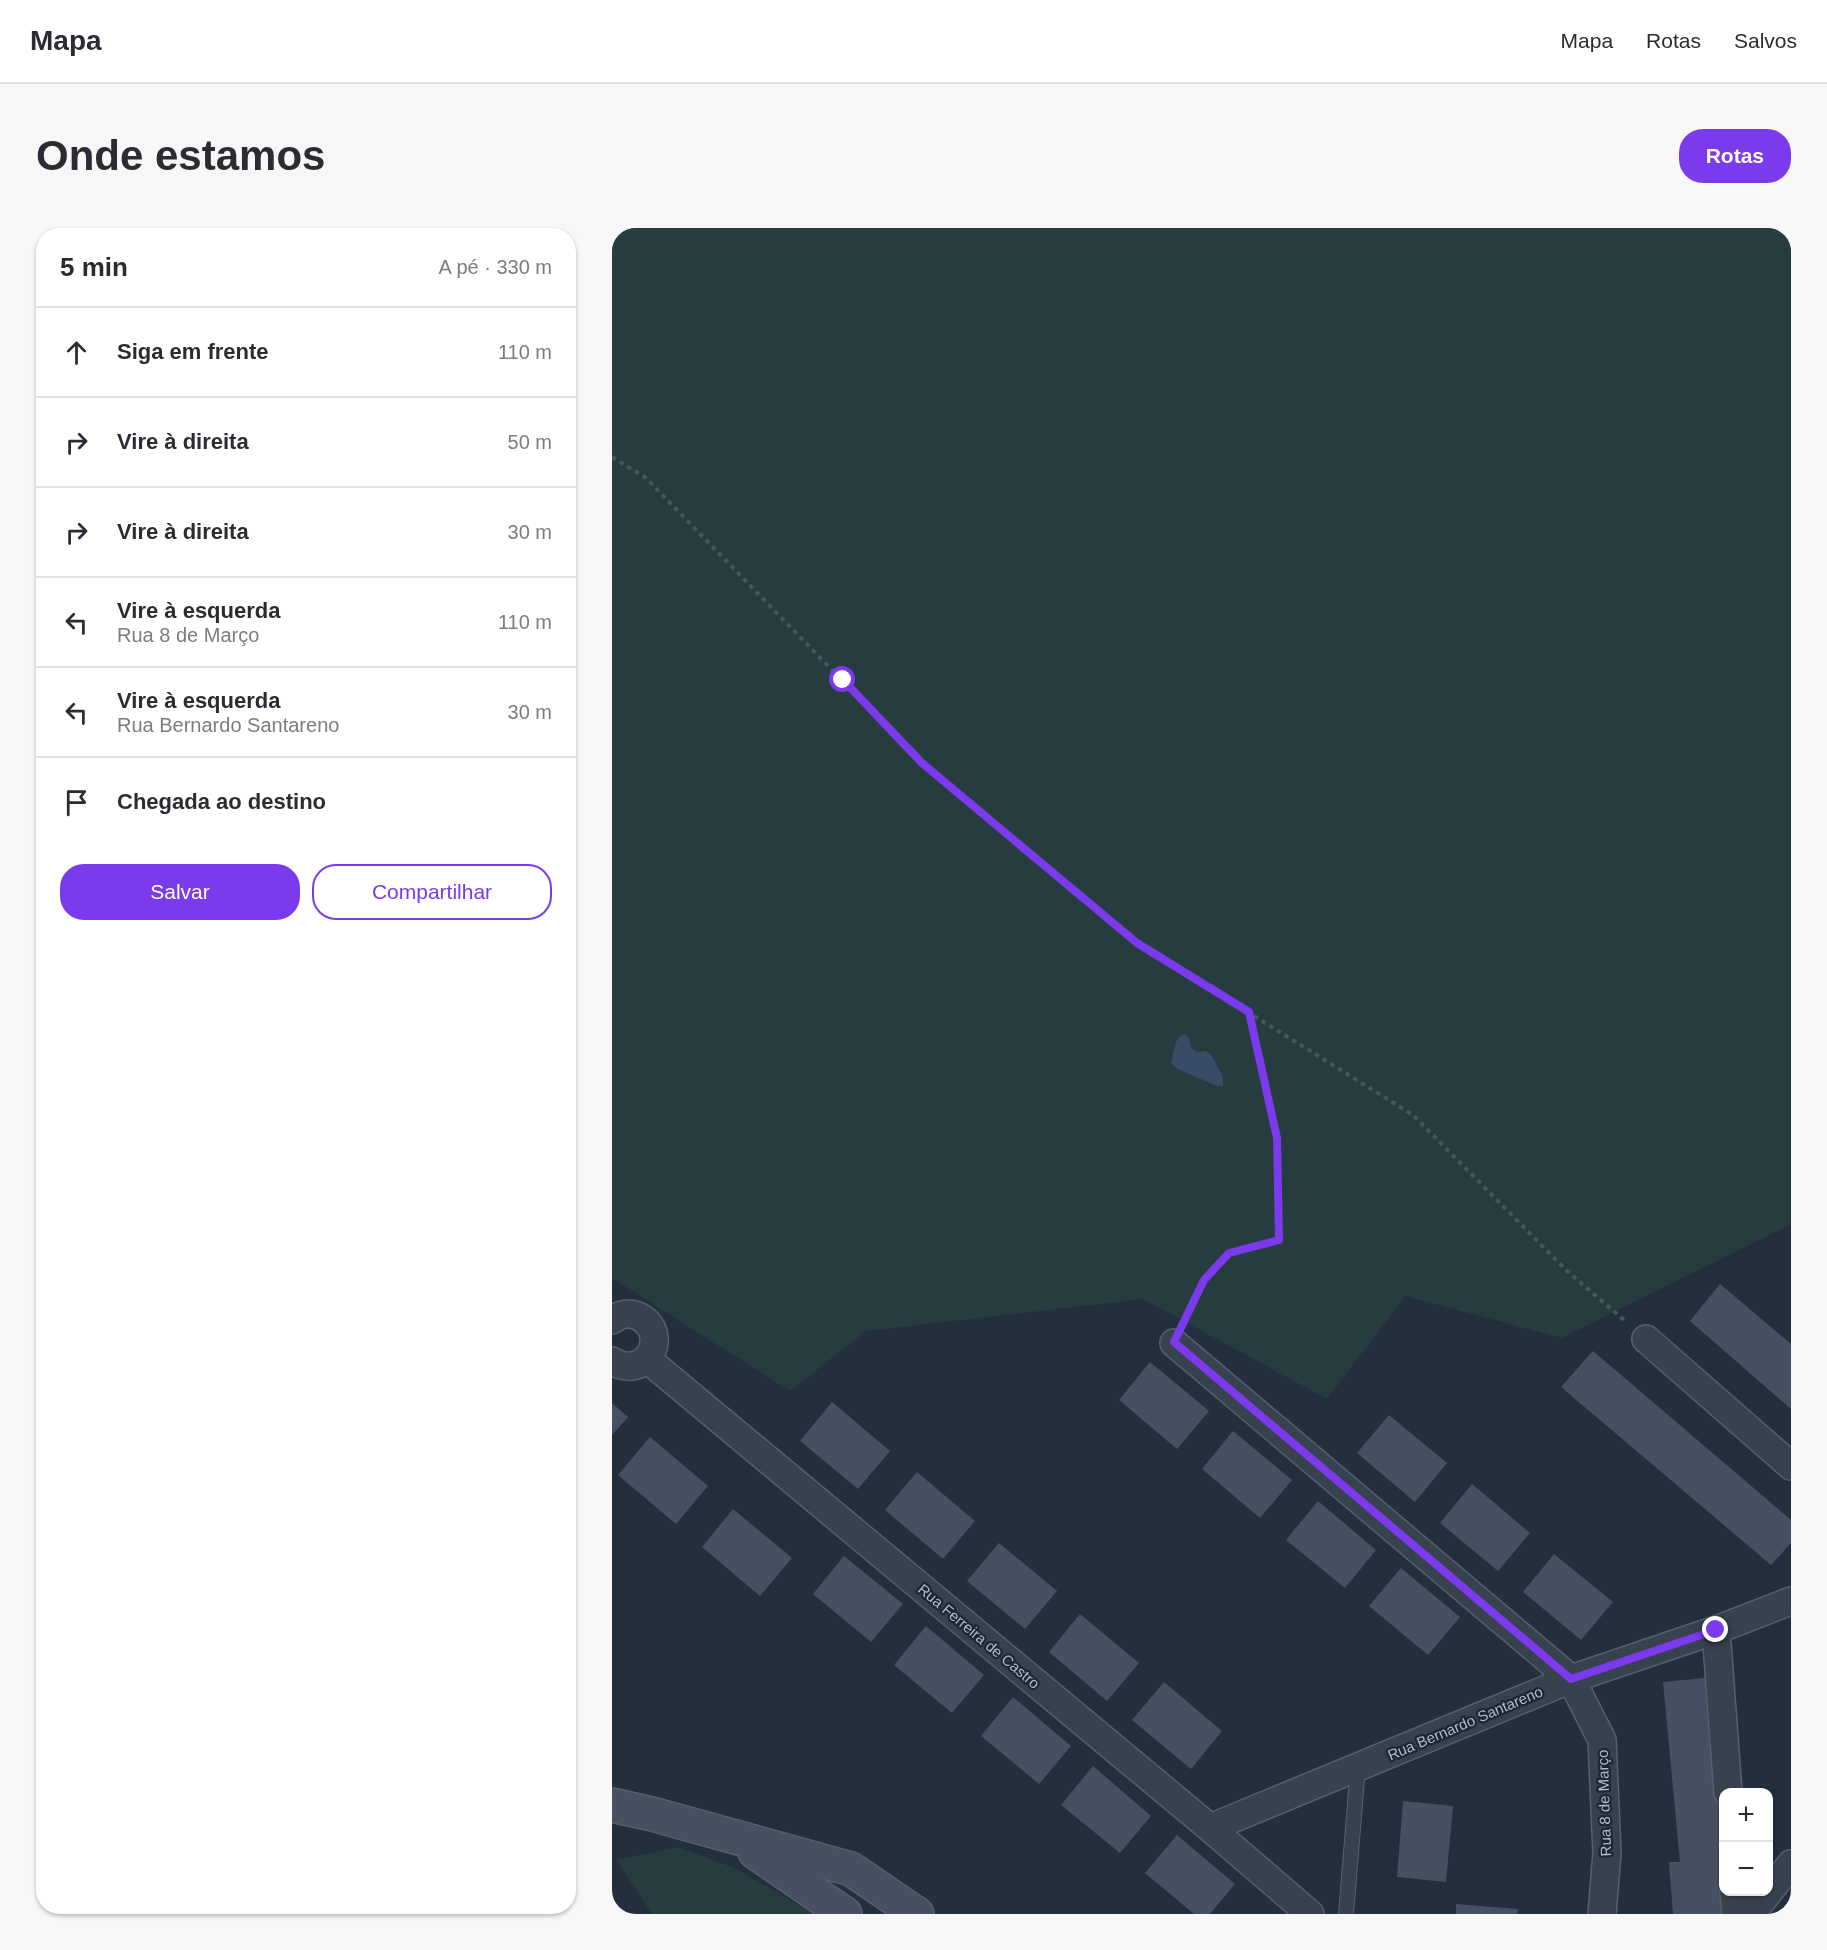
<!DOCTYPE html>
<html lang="pt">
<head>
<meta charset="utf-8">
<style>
	body { margin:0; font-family:Helvetica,sans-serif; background:#f7f7f7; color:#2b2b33 }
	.controls { position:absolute; right:18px; bottom:18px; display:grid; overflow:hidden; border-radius:12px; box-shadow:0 2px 4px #0004 }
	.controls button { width:54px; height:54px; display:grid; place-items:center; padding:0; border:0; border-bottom:2px solid #e1e1e2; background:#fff; color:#2b2b33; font:30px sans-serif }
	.stop { position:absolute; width:18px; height:18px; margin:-14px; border:4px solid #7c3aed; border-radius:50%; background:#fff }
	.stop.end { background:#7c3aed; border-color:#fff; box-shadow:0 2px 6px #0008 }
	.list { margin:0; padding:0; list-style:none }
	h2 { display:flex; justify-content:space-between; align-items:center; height:78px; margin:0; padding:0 24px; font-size:26px }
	h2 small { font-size:20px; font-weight:400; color:#7c7c81 }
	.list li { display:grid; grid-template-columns:39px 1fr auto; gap:18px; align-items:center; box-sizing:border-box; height:90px; padding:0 24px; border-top:2px solid #e1e1e2 }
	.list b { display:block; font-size:22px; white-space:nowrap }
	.list p { margin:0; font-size:20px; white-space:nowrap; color:#7c7c81 }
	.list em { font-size:20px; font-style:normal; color:#7c7c81 }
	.actions { display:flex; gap:12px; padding:18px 24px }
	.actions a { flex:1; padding:14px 0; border:2px solid #7c3aed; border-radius:24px; text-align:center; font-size:21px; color:#7c3aed }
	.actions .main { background:#7c3aed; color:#fff }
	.icon { flex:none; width:33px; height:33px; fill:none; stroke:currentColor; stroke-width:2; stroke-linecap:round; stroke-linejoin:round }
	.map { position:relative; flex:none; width:1179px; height:1686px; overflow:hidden; border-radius:24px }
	header { display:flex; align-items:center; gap:36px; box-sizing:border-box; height:84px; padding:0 30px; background:#fff; border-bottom:2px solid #e1e1e2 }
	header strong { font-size:28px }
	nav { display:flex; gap:33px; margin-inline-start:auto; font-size:21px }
	.intro { display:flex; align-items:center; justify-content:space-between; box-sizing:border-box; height:144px; padding:0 36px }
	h1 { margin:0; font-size:42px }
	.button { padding:15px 27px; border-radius:24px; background:#7c3aed; color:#fff; font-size:21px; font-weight:700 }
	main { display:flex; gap:36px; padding:0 36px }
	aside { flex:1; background:#fff; border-radius:24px; box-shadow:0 2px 4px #0004 }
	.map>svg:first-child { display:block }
	.green { fill:#263c3f }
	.water { fill:#394c67 }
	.building { fill:#455162 }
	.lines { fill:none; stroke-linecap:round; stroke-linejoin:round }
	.lane-casing { stroke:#565f6c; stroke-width:16 }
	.street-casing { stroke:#565f6c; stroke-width:30 }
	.secondary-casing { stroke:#565f6c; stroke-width:36 }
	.path { stroke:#44595c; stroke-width:4; stroke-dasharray:4.5 4.5; stroke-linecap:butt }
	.lane { stroke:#38414e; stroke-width:14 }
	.street { stroke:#38414e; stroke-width:27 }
	.secondary { stroke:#465061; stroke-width:33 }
	.route { stroke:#7c3aed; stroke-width:8 }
	.labels { text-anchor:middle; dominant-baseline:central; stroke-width:4.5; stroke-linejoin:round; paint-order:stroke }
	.street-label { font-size:15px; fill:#b4bcc9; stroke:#1d2633 }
</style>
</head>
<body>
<header>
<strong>Mapa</strong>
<nav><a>Mapa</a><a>Rotas</a><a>Salvos</a></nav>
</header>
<div class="intro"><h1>Onde estamos</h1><a class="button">Rotas</a></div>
<main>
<aside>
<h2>5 min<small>A pé · 330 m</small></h2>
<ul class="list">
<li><svg class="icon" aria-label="ahead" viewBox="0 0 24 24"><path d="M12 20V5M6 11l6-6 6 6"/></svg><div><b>Siga em frente</b></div><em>110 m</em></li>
<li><svg class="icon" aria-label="right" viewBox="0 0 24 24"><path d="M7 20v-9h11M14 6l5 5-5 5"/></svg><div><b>Vire à direita</b></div><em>50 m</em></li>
<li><svg class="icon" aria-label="right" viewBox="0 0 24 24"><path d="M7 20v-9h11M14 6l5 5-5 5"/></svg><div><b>Vire à direita</b></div><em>30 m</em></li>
<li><svg class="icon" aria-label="left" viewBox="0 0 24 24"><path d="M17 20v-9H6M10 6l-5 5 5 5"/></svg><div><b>Vire à esquerda</b><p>Rua 8 de Março</p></div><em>110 m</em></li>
<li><svg class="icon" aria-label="left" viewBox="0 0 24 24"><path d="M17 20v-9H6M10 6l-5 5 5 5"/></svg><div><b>Vire à esquerda</b><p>Rua Bernardo Santareno</p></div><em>30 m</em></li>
<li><svg class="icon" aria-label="arrive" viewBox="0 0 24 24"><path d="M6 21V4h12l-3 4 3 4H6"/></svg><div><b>Chegada ao destino</b></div></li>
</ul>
<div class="actions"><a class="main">Salvar</a><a>Compartilhar</a></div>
</aside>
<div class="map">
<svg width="1179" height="1686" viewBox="0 0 1179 1686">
	<rect width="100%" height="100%" fill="#242f3e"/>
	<!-- green -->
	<path class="green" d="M 0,0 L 1179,0 L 1179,996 L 950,1110 L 793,1068 L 715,1171 L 531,1071 L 254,1103 L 178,1163 L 0,1050 Z
		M 67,1619 L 125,1641 L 202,1686 L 40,1686 L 4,1632 Z"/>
	<!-- water -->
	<path class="water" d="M 569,807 L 574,807 L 577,810 L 579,820 L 585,824 L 592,823 L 598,825 L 611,849 L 611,858 L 605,858 L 566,841 L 559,835 L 564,814 Z"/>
	<!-- building -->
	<path class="building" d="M 1108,1056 L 1179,1116 L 1179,1181 L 1078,1093 Z
		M 981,1123 L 1179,1292 L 1179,1315 L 1159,1337 L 949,1159 Z
		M 538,1134 L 597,1183 L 565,1221 L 507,1172 Z
		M 220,1174 L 278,1223 L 246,1261 L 188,1213 Z
		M 0,1175 L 16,1189 L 0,1207 Z
		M 777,1187 L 835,1235 L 803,1274 L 745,1225 Z
		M 621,1203 L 680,1252 L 648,1290 L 590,1241 Z
		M 38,1209 L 96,1258 L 64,1296 L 6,1247 Z
		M 305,1244 L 363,1293 L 331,1331 L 273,1282 Z
		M 860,1256 L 918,1305 L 886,1343 L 828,1295 Z
		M 706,1273 L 764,1322 L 733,1360 L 674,1312 Z
		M 121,1281 L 180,1330 L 148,1368 L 90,1319 Z
		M 387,1315 L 445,1363 L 413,1401 L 355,1353 Z
		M 942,1326 L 1001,1374 L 969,1412 L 911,1364 Z
		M 232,1328 L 291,1376 L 259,1414 L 201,1366 Z
		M 789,1340 L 848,1389 L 816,1427 L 757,1378 Z
		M 468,1386 L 527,1435 L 495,1473 L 437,1424 Z
		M 314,1398 L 372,1447 L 340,1485 L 282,1437 Z
		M 1103,1449 L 1112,1564 L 1112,1631 L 1108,1631 L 1113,1686 L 1061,1686 L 1057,1634 L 1068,1634 L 1051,1454 Z
		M 552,1454 L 610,1503 L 579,1541 L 520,1492 Z
		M 401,1469 L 459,1518 L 427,1556 L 369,1508 Z
		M 481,1538 L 539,1588 L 508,1625 L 449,1577 Z
		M 791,1573 L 841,1578 L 834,1654 L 785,1649 Z
		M 565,1607 L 623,1656 L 598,1686 L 582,1686 L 533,1645 Z
		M 844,1676 L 906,1681 L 905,1686 L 844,1686 Z"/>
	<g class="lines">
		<defs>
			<path id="lane" d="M 734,1686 L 746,1539"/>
			<path id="street" d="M 0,1092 C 8,1086 18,1084 26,1088 C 60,1105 35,1154 0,1133
				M 1034,1111 L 1179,1238
				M 562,1115 L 959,1451 L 990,1512 L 995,1625 L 990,1686
				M 35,1131 L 598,1600 L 698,1686
				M 1104,1402 L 1116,1564
				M 598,1600 L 959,1451 L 1104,1402 L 1179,1373
				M 1122,1664 L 1124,1686
				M 1139,1686 L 1179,1636"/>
			<path id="secondary" d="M 0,1577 L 40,1586 L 239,1641 L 305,1686
				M 143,1624 L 233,1686"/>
		</defs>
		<!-- lane casing -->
		<use href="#lane" class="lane-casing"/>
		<!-- street casing -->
		<use href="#street" class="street-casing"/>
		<!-- secondary casing -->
		<use href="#secondary" class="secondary-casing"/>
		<!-- path -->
		<path class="path" d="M 0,229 L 34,250 L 310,535 L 525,715 L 801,887 L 955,1043 L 1012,1092
			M 574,1091 L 592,1052 L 617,1025 L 667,1012 L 665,910 L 637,785"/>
		<!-- lane -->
		<use href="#lane" class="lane"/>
		<!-- street -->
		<use href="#street" class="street"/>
		<!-- secondary -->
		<use href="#secondary" class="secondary"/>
	</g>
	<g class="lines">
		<!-- route -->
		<path class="route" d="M 231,452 L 310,535 L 525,715 L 637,784 L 665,910 L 667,1012 L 617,1025 L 592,1052 L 562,1114 L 959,1451 L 1104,1402"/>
	</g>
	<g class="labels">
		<!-- street labels -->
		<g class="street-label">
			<text transform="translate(367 1408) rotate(40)">Rua Ferreira de Castro</text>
			<text transform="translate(853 1495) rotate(-23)">Rua Bernardo Santareno</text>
			<text transform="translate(992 1575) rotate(-92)">Rua 8 de Março</text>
		</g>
	</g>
</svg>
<div class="controls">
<button>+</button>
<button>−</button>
</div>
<div class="stop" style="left:231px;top:452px"></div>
<div class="stop end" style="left:1104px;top:1402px"></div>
</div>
</main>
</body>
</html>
